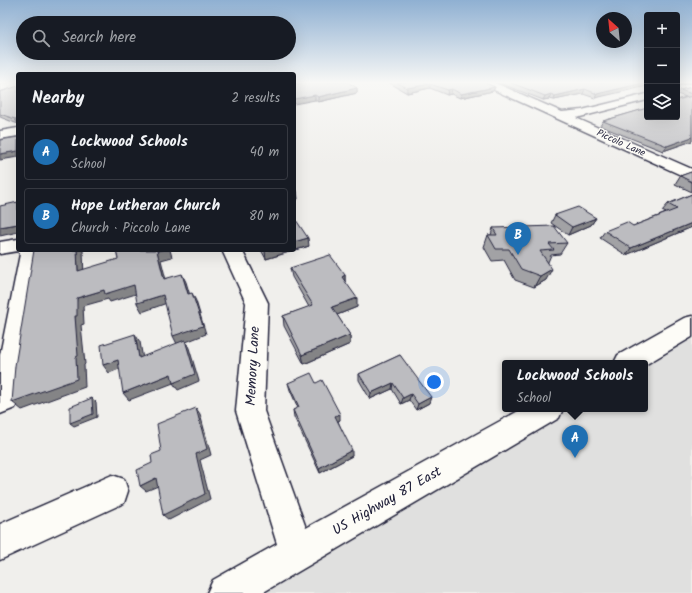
<!DOCTYPE html>
<html lang="en">
<head>
<meta charset="utf-8">
<style>
	body { margin:0; font-family:Kalam,sans-serif; background:#20242c; color:#f1f3f6 }
	.controls { position:absolute; right:12px; top:12px; display:grid; overflow:hidden; border-radius:4px; box-shadow:0 4px 16px #0002 }
	.controls button { width:36px; height:36px; display:grid; place-items:center; padding:0; border:0; border-bottom:1px solid #363941; background:#171b24; color:#f1f3f6; font:20px sans-serif }
	.compass { position:absolute; left:596px; top:12px; width:36px; height:36px; border-radius:50%; background:#171b24; box-shadow:0 4px 16px #0002; rotate:333deg }
	.you { position:absolute; left:434px; top:382px; width:14px; height:14px; margin:-10px; border:3px solid #fff; border-radius:50%; background:#1a73e8; box-shadow:0 0 0 6px #1a73e833 }
	.badge { display:grid; place-items:center; width:26px; height:26px; border-radius:50%; background:#1f6fb2; color:#fff; font-size:13px; font-weight:700 }
	.pin { position:absolute; translate:-50% -33px; filter:drop-shadow(0 1px 2px #0008) }
	.pin::after { content:''; position:absolute; top:21px; width:14px; height:12px; background:inherit; clip-path:polygon(0 0,100% 0,50% 100%) }
	.popup { position:absolute; left:502px; top:360px; width:146px; height:52px; box-sizing:border-box; display:grid; place-content:center; border-radius:4px; background:#171b24; filter:drop-shadow(0 1px 3px #0005); font-size:13px; white-space:nowrap; color:#9ea1a6 }
	.popup b { font-size:15px; color:#f1f3f6 }
	.popup::after { content:''; position:absolute; left:50%; top:100%; margin-left:-8px; border:8px solid transparent; border-top-color:#171b24 }
	.list { margin:0; padding:0; list-style:none }
	h2 { display:flex; justify-content:space-between; align-items:center; height:52px; margin:0; padding:0 16px; font-size:17px }
	h2 small { font-size:13px; font-weight:400; color:#9ea1a6 }
	.list li { display:grid; grid-template-columns:26px 1fr auto; gap:12px; align-items:center; box-sizing:border-box; height:56px; margin:0 8px 8px; padding:0 8px; border:1px solid #363941; border-radius:4px }
	.list b { display:block; font-size:15px; white-space:nowrap }
	.list p { margin:0; font-size:13px; white-space:nowrap; color:#9ea1a6 }
	.list em { font-size:13px; font-style:normal; color:#9ea1a6 }
	.icon { flex:none; width:22px; height:22px; fill:none; stroke:currentColor; stroke-width:2; stroke-linecap:round; stroke-linejoin:round }
	.map { position:relative; flex:none; width:692px; height:593px; overflow:hidden }
	.search { position:absolute; background:#171b24; box-shadow:0 4px 16px #0002; left:16px; top:16px; width:280px; height:44px; display:flex; align-items:center; gap:10px; box-sizing:border-box; padding:0 14px; border-radius:22px; color:#9ea1a6; font-size:15px }
	.panel { position:absolute; background:#171b24; box-shadow:0 4px 16px #0002; left:16px; top:72px; width:280px; height:180px; border-radius:4px }
	.map>svg:first-child { display:block }
	.built { fill:#e0e0df }
	.lines { fill:none; stroke-linecap:round; stroke-linejoin:round }
	.minor-casing { stroke:#22223b; stroke-width:3 }
	.major-casing { stroke:#22223b; stroke-width:3 }
	.minor { fill:#fdfcf7; fill-rule:evenodd }
	.major { fill:#fdfcf7; fill-rule:evenodd }
	.wall { fill:#a2a2a5; stroke:#22223b }
	.shaded-wall { fill:#848486; stroke:#22223b }
	.building { fill:#bcbcc0; stroke:#22223b }
	.labels { text-anchor:middle; dominant-baseline:central; stroke-width:3; stroke-linejoin:round; paint-order:stroke }
	.far-street-label { font-size:10px; fill:#22223b; stroke:#fdfcf7 }
	.near-street-label { font-size:14px; fill:#22223b; stroke:#fdfcf7 }
</style>
</head>
<body>
<div class="map">
<svg width="692" height="593" viewBox="0 0 692 593">
	<rect width="100%" height="100%" fill="#f0efec"/>
	<filter id="ink" filterUnits="userSpaceOnUse"><feTurbulence type="fractalNoise" baseFrequency=".025" numOctaves="2"/><feDisplacementMap in="SourceGraphic" scale="8" xChannelSelector="R" yChannelSelector="G"/><feConvolveMatrix kernelMatrix="1 2 1 2 8 2 1 2 1" color-interpolation-filters="sRGB"/></filter>
	<g filter="url(#ink)">
		<!-- built -->
		<path class="built" d="M 692,323 L 692,593 L 225,593 L 543,409 L 645,409 L 645,363 Z"/>
		<g class="lines">
			<defs>
				<path id="minor" d="M 480,82 L 493,82 L 562,112 L 582,110 L 647,94 L 647,100 L 576,118 L 692,169 L 692,180 L 481,84 Z
					M 692,83 L 692,89 L 677,93 L 677,87 Z
					M 18,128 L 18,136 L 0,139 L 0,131 Z
					M 18,239 L 18,250 L 38,250 L 40,253 L 19,399 L 15,408 L 0,414 L 0,355 L 20,254 L 18,251 L 0,254 L 0,242 Z
					M 222,250 L 242,250 L 268,303 L 264,411 L 306,528 L 522,409 L 563,409 L 559,418 L 262,593 L 207,593 L 213,580 L 277,544 L 236,411 L 246,303 Z
					M 692,316 L 692,337 L 645,365 L 645,363 L 614,363 L 618,355 L 684,318 Z
					M 112,475 L 124,479 L 128,491 L 124,503 L 0,560 L 0,524 Z"/>
				<path id="major" d="M 11,82 L 18,82 L 18,86 L 0,91 L 0,85 Z"/>
			</defs>
			<!-- minor casing -->
			<use href="#minor" class="minor-casing"/>
			<!-- major casing -->
			<use href="#major" class="major-casing"/>
			<!-- minor -->
			<use href="#minor" class="minor"/>
			<!-- major -->
			<use href="#major" class="major"/>
		</g>
		<!-- wall -->
		<path class="wall" d="M 388,82 L 483,82 L 495,87 L 493,91 L 460,98 L 451,94 L 447,95 L 430,88 L 407,93 Z
			M 497,82 L 647,82 L 595,98 L 583,94 L 554,100 L 549,99 L 543,100 Z
			M 294,84 L 357,88 L 357,93 L 318,102 Z
			M 692,87 L 692,141 L 663,151 L 600,126 L 603,121 L 686,97 L 677,94 L 680,90 Z
			M 0,92 L 18,124 L 0,117 Z
			M 692,172 L 692,192 L 675,184 L 680,176 Z
			M 692,194 L 692,227 L 626,255 L 600,238 L 605,231 L 633,226 L 666,213 L 662,211 L 668,204 Z
			M 555,215 L 596,218 L 591,225 L 568,235 L 551,223 Z
			M 493,228 L 567,243 L 560,254 L 551,255 L 548,262 L 546,280 L 534,287 L 515,280 L 504,260 L 492,261 L 484,247 L 488,235 L 491,235 Z
			M 309,246 L 266,259 L 261,250 L 294,250 Z
			M 290,268 L 345,275 L 345,281 L 357,307 L 337,315 L 350,335 L 350,344 L 304,364 L 284,326 L 283,316 L 309,307 L 292,277 Z
			M 400,355 L 429,403 L 416,410 L 409,400 L 401,404 L 392,389 L 370,399 L 359,380 L 359,374 Z
			M 288,383 L 316,383 L 340,420 L 338,421 L 352,456 L 320,473 L 294,417 L 293,410 L 298,408 L 290,390 Z"/>
		<!-- shaded-wall -->
		<path class="shaded-wall" d="M 647,82 L 647,86 L 595,98 L 597,94 Z
			M 678,82 L 692,82 L 677,86 Z
			M 430,84 L 430,88 L 407,93 L 407,88 Z
			M 495,87 L 493,91 L 460,98 L 461,94 Z
			M 357,88 L 357,93 L 318,102 L 318,97 Z
			M 452,89 L 451,94 L 447,95 L 448,90 Z
			M 585,89 L 583,94 L 554,100 L 555,96 Z
			M 551,94 L 549,99 L 543,100 L 545,96 Z
			M 315,95 L 315,100 L 294,104 L 294,99 Z
			M 18,118 L 18,124 L 15,119 Z
			M 692,137 L 692,141 L 663,151 L 667,146 Z
			M 18,151 L 18,157 L 0,160 L 0,154 Z
			M 297,191 L 298,199 L 294,200 L 294,192 Z
			M 596,218 L 591,225 L 568,235 L 572,227 Z
			M 692,223 L 692,227 L 626,255 L 631,248 Z
			M 18,224 L 18,232 L 0,236 L 0,227 Z
			M 308,238 L 309,246 L 266,259 L 265,251 L 269,250 L 294,250 L 294,242 Z
			M 77,250 L 83,250 L 84,279 L 78,271 Z
			M 162,250 L 170,250 L 172,257 L 161,260 L 168,288 L 164,279 L 157,251 Z
			M 552,269 L 546,280 L 534,287 L 540,276 Z
			M 182,274 L 186,282 L 192,302 L 188,294 Z
			M 345,275 L 345,285 L 342,277 Z
			M 134,285 L 139,293 L 110,302 L 108,299 L 83,306 L 84,324 L 81,325 L 85,364 L 84,365 L 85,387 L 22,410 L 12,402 L 76,357 L 75,316 L 77,298 L 104,290 Z
			M 192,293 L 196,301 L 206,334 L 186,342 L 189,348 L 199,381 L 178,390 L 173,383 L 177,344 L 173,336 Z
			M 163,295 L 167,303 L 142,312 L 137,303 Z
			M 357,298 L 357,307 L 332,317 L 332,307 Z
			M 135,334 L 140,342 L 144,365 L 139,358 Z
			M 350,335 L 350,344 L 304,364 L 302,355 Z
			M 118,360 L 124,367 L 109,373 L 103,365 Z
			M 171,374 L 176,382 L 129,400 L 123,393 Z
			M 393,383 L 392,389 L 370,399 L 371,393 Z
			M 411,394 L 409,400 L 401,404 L 403,398 Z
			M 431,397 L 429,403 L 416,410 L 418,404 Z
			M 92,398 L 96,402 L 97,417 L 74,426 L 70,423 Z
			M 196,408 L 200,414 L 211,455 L 200,460 L 210,499 L 169,520 L 163,515 L 196,454 Z
			M 340,414 L 340,420 L 335,423 L 335,416 Z
			M 352,450 L 352,456 L 320,473 L 319,468 Z
			M 156,478 L 163,484 L 146,491 L 140,486 Z"/>
		<!-- building -->
		<path class="building" d="M 309,82 L 348,82 L 357,88 L 318,97 L 315,95 L 294,99 L 294,84 Z
			M 396,82 L 483,82 L 495,87 L 461,94 L 452,89 L 448,90 L 430,84 L 407,88 Z
			M 509,82 L 647,82 L 597,94 L 585,89 L 555,96 L 551,94 L 545,96 Z
			M 677,82 L 678,82 L 679,89 L 677,89 Z
			M 18,86 L 18,118 L 15,119 L 0,114 L 0,92 Z
			M 692,87 L 692,94 L 680,90 Z
			M 692,96 L 692,137 L 667,146 L 603,121 L 647,108 L 647,117 L 677,117 L 677,100 Z
			M 18,137 L 18,151 L 0,154 L 0,140 Z
			M 691,172 L 692,172 L 692,182 L 680,176 Z
			M 294,187 L 297,191 L 294,192 Z
			M 692,194 L 692,223 L 631,248 L 605,231 L 627,222 L 633,226 L 677,209 L 668,204 Z
			M 18,202 L 18,224 L 0,227 L 0,206 Z
			M 578,207 L 596,218 L 572,227 L 555,215 Z
			M 294,217 L 308,238 L 294,242 Z
			M 554,226 L 567,243 L 549,244 L 554,250 L 540,251 L 552,269 L 540,276 L 521,269 L 509,249 L 496,249 L 488,235 L 497,235 L 493,228 Z
			M 34,250 L 77,250 L 78,271 L 118,259 L 116,250 L 162,250 L 157,251 L 164,279 L 182,274 L 188,294 L 192,293 L 203,326 L 173,336 L 163,295 L 137,303 L 134,285 L 105,294 L 104,290 L 77,298 L 77,316 L 75,316 L 78,356 L 76,357 L 77,379 L 12,402 L 15,366 Z
			M 330,255 L 345,275 L 342,277 L 357,298 L 332,307 L 350,335 L 302,355 L 283,316 L 313,305 L 290,268 Z
			M 135,334 L 139,358 L 185,340 L 195,374 L 173,383 L 171,374 L 123,393 L 118,360 L 103,365 L 101,345 Z
			M 400,355 L 431,397 L 418,404 L 411,394 L 403,398 L 393,383 L 371,393 L 359,374 Z
			M 311,373 L 316,383 L 322,380 L 340,414 L 335,416 L 352,450 L 319,468 L 293,410 L 299,407 L 288,383 Z
			M 92,398 L 93,414 L 70,423 L 70,407 Z
			M 196,408 L 207,449 L 196,454 L 205,494 L 163,515 L 156,478 L 140,486 L 137,470 L 152,463 L 151,455 L 161,451 L 157,424 Z"/>
	</g>
	<!-- sky -->
	<linearGradient id="sky" x2="0" y2="1"><stop stop-color="#8fb0d2"/><stop offset="0.5" stop-color="#f8f8f6"/><stop offset="1" stop-color="#f8f8f6" stop-opacity="0"/></linearGradient>
	<rect width="692" height="165" fill="url(#sky)"/>
	<g class="labels">
		<!-- far-street labels -->
		<g class="far-street-label">
			<text transform="translate(621 143) rotate(24)">Piccolo Lane</text>
		</g>
		<!-- near-street labels -->
		<g class="near-street-label">
			<text transform="translate(253 366) rotate(-87)">Memory Lane</text>
			<text transform="translate(387 501) rotate(-30)">US Highway 87 East</text>
		</g>
	</g>
</svg>
<div class="controls">
<button>+</button>
<button>−</button>
<button><svg class="icon" aria-label="layers" viewBox="0 0 24 24"><path d="M12 4l9 5-9 5-9-5zM3 14l9 5 9-5"/></svg></button>
</div>
<svg class="compass" viewBox="-18 -18 36 36"><path d="M0-13l5 13h-10z" fill="#e53935"/><path d="M0 13l5-13h-10z" fill="#9ea1a6"/></svg>
<div class="you"></div>
<div class="pin badge" style="left:575px;top:458px">A</div>
<div class="popup"><b>Lockwood Schools</b>School</div>
<div class="pin badge" style="left:518px;top:255px">B</div>
<div class="search"><svg class="icon" aria-label="search" viewBox="0 0 24 24"><circle cx="10" cy="10" r="6"/><path d="M15 15l6 6"/></svg>Search here</div>
<section class="panel">
<h2>Nearby<small>2 results</small></h2>
<ul class="list">
<li><span class="badge">A</span><div><b>Lockwood Schools</b><p>School</p></div><em>40 m</em></li>
<li><span class="badge">B</span><div><b>Hope Lutheran Church</b><p>Church · Piccolo Lane</p></div><em>80 m</em></li>
</ul>
</section>
</div>
</body>
</html>
